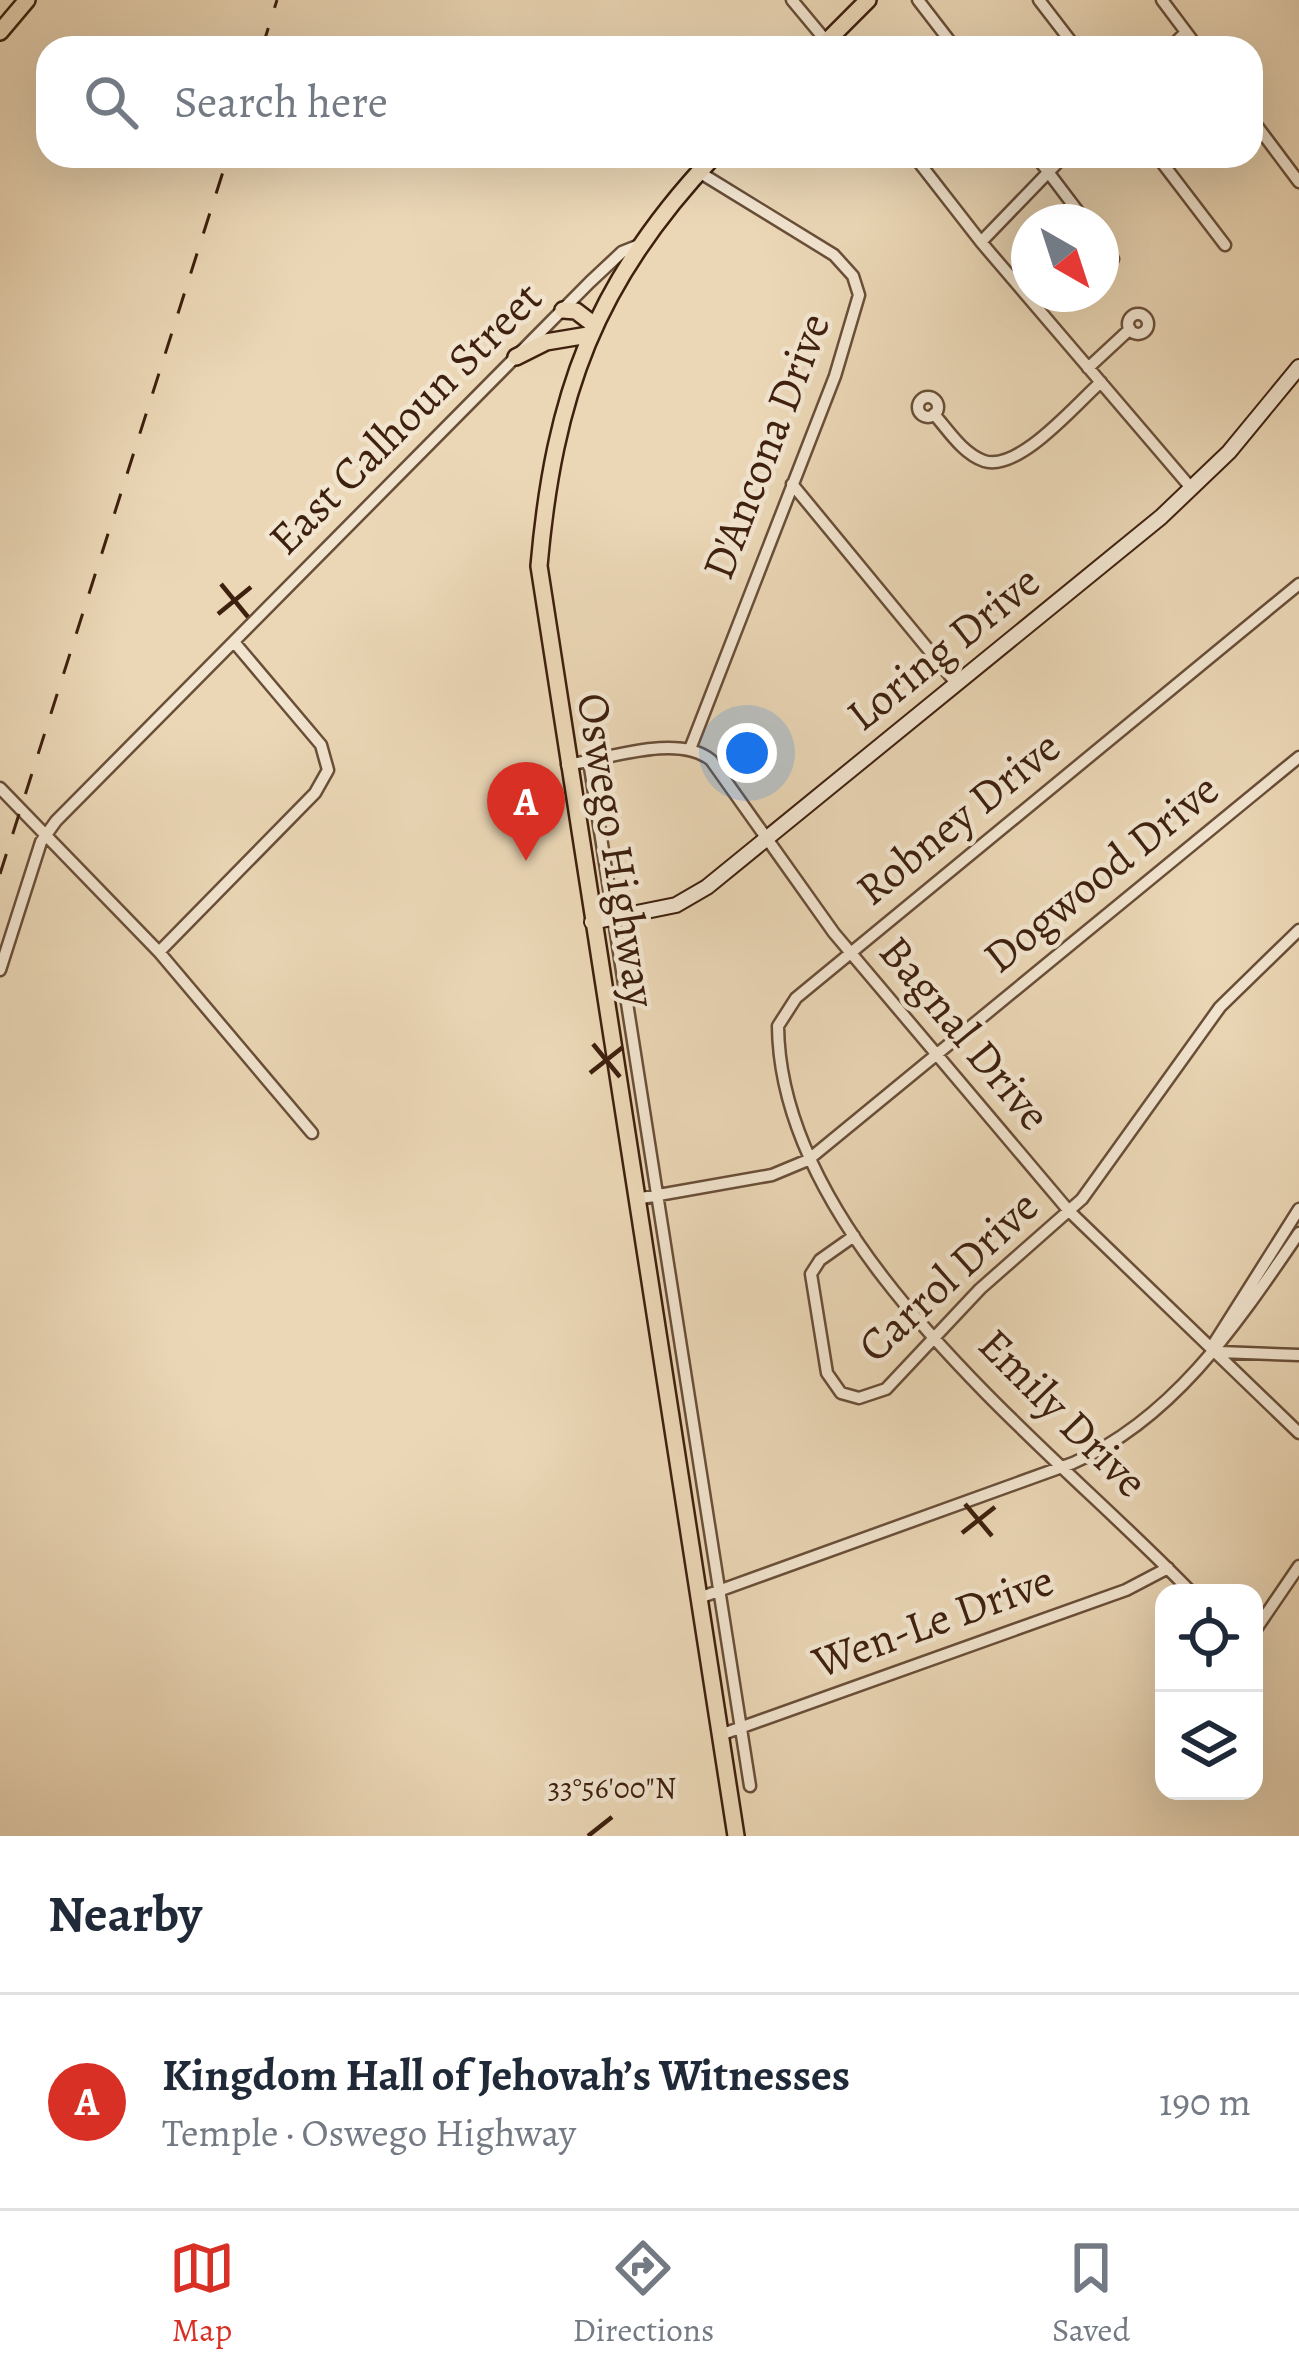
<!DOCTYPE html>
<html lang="en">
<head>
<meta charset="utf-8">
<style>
	body { margin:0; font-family:Alegreya,serif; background:#f2f2f3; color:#1f2937 }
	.controls { position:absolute; right:36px; bottom:36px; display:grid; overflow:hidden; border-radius:24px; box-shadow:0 12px 48px #0002 }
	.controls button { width:108px; height:108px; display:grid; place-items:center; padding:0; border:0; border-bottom:3px solid #e0e1e3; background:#fff; color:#1f2937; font:60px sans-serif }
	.compass { position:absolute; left:1011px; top:204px; width:108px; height:108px; border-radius:50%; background:#fff; box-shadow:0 12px 48px #0002; rotate:141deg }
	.you { position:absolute; left:747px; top:753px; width:42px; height:42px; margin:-30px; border:9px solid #fff; border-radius:50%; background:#1a73e8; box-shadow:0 0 0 18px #1a73e833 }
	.badge { display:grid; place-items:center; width:78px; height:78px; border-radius:50%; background:#d93025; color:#fff; font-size:39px; font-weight:700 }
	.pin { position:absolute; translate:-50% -99px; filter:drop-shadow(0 3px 6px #0008) }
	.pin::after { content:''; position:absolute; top:63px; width:42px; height:36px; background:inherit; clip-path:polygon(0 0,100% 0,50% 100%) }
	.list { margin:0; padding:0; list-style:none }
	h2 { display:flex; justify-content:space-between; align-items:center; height:156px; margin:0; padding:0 48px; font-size:51px }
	h2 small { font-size:39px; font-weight:400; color:#747a83 }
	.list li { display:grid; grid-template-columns:78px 1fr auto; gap:36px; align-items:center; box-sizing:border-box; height:216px; padding:0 48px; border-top:3px solid #e0e1e3 }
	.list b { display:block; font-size:45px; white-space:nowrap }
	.list p { margin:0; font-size:39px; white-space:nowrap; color:#747a83 }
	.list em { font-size:39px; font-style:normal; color:#747a83 }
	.icon { flex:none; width:66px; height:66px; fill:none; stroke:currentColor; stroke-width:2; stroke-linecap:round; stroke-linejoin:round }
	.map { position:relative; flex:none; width:1299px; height:1836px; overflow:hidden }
	.search { position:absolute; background:#fff; box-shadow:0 12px 48px #0002; left:36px; right:36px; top:36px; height:132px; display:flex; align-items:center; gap:30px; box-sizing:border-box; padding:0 42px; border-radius:36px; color:#747a83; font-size:45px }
	.sheet { height:372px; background:#fff }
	nav { display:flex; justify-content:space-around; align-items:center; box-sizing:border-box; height:168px; border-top:3px solid #e0e1e3; background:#fff; font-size:33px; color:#747a83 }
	nav a { display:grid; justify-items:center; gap:6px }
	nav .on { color:#d93025 }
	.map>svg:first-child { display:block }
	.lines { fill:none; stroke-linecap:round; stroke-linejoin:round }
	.street-casing { stroke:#694e38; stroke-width:15 }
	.secondary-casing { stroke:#3e200e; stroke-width:18 }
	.primary-casing { stroke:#3e200e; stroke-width:20 }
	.street { stroke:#f2e5d0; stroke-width:10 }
	.secondary { stroke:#f2e5d0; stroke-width:14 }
	.primary { stroke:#ebd7b6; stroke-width:15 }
	.rail { stroke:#3e200e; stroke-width:3; stroke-dasharray:21 21; stroke-linecap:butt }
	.ticks { fill:none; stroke:#3e200e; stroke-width:4.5 }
	.labels { text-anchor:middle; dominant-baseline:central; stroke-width:9; stroke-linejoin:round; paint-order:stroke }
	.street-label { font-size:45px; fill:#3e200e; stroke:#f2e5d0 }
	.ticks-label { font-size:30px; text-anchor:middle; fill:#3e200e; stroke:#f2e5d0; stroke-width:9; stroke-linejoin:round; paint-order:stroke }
</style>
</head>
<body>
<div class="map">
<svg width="1299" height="1836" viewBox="0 0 1299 1836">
	<rect width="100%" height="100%" fill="#ebd7b6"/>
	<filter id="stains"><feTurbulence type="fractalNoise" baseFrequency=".00167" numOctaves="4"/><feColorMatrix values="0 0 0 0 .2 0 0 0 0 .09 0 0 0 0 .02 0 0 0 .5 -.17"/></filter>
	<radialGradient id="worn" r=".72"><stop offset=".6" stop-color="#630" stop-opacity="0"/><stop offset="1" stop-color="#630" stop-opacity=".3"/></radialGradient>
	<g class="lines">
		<defs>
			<path id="street" d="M 792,0 L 832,48
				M 918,0 L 955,48
				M 1039,0 L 1076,48
				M 1162,0 L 1198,48
				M 1170,48 L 1186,32
				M 1251,118 L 1299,182
				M 914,156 L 981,242 L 1192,489
				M 1036,156 L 1086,222
				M 1157,156 L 1225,245
				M 981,242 L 1064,156
				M 1101,242 L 1113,259
				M1128 324a10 10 0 1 1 20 0a10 10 0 1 1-20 0Z
				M 1088,368 L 1130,329
				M918 407a10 10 0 1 1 20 0a10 10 0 1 1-20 0Z
				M 934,414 C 948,430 963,454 984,461 C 1019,472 1075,405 1101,382
				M 792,484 L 956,683
				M 690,749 L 835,376 L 859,295 L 853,276 L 834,255 L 699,172
				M 589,761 L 750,1786
				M 567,765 C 607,759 678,733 711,760 L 834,933 L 1069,1211 L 1299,1433
				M 0,788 L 159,952 L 312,1133
				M 159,952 L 315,793 L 328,770 L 321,745 L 234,642
				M 0,970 L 41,842 L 56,821 L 590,282 L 622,252 L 637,246
				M 636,1199 L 772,1175 L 808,1160 L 1299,757
				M 854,1236 L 820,1260 L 811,1274 L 827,1373 L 841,1393 L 859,1398 L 886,1389 L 980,1289 L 1082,1199 L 1220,1007 L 1299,930
				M 1213,1345 L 1299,1209
				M 1220,1352 L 1299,1355
				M 1192,1593 C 1051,1446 780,1246 778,1026 L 796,998 L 1299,584
				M 699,1598 L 1073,1463 C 1175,1418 1238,1322 1299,1233
				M 1254,1632 L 1299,1566
				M 720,1735 L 1126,1590 L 1168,1568"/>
			<path id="secondary" d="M 592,922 L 676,905 L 707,887 L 1161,517 L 1229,452 L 1299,367"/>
			<path id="primary" d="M 0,32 L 27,0
				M 820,48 L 868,0
				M 714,156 C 595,281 554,395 539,566 L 736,1836
				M 563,310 L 576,311 L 593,324
				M 516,357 L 546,342 L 588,335"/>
		</defs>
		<!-- street casing -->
		<use href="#street" class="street-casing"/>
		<!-- secondary casing -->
		<use href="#secondary" class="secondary-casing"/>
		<!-- primary casing -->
		<use href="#primary" class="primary-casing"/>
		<!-- street -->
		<use href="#street" class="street"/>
		<!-- secondary -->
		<use href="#secondary" class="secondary"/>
		<!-- primary -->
		<use href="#primary" class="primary"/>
		<!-- rail -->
		<path class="rail" d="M 262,48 L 277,0
			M 0,874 L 228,156"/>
	</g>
	<!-- ticks -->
	<path class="ticks" d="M 221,584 L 248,617M 218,614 L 251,587M 593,1044 L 620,1077M 590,1073 L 623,1047M 965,1504 L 992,1536M 962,1533 L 995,1507M 588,1836 L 612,1817"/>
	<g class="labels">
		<!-- street labels -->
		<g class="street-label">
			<text transform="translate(405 418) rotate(-45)">East Calhoun Street</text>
			<text transform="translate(766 446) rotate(-69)">D'Ancona Drive</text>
			<text transform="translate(943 648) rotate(-39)">Loring Drive</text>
			<text transform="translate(958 818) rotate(-39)">Robney Drive</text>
			<text transform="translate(617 850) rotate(81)">Oswego Highway</text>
			<text transform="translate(1101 873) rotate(-39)">Dogwood Drive</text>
			<text transform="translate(965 1033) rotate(50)">Bagnal Drive</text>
			<text transform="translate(948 1276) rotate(-43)">Carrol Drive</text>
			<text transform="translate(1063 1413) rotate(45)">Emily Drive</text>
			<text transform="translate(933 1621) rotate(-20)">Wen-Le Drive</text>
		</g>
	</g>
	<g class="ticks-label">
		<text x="612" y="1798">33°56'00"N</text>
	</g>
	<rect width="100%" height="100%" filter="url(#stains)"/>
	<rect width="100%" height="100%" fill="url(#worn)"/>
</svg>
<div class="controls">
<button><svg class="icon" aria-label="locate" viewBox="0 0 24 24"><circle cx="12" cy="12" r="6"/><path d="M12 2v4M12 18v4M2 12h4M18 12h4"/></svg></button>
<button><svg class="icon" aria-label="layers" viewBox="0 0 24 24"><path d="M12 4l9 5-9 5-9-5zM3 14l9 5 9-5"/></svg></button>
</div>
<svg class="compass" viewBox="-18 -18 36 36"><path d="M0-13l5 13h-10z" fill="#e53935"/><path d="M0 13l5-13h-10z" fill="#747a83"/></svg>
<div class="you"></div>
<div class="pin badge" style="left:526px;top:861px">A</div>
<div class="search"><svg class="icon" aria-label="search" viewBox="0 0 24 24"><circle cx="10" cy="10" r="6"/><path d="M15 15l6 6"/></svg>Search here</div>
</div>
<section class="sheet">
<h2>Nearby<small></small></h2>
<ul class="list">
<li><span class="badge">A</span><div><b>Kingdom Hall of Jehovah’s Witnesses</b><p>Temple · Oswego Highway</p></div><em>190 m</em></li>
</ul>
</section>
<nav>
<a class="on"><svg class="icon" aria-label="map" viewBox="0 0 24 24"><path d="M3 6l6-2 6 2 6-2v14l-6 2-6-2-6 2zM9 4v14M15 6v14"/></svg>Map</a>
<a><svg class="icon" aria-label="directions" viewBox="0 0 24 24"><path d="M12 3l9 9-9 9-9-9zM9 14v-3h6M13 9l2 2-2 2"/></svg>Directions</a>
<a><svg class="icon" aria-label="saved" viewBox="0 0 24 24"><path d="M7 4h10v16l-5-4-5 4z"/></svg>Saved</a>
</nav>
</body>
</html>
